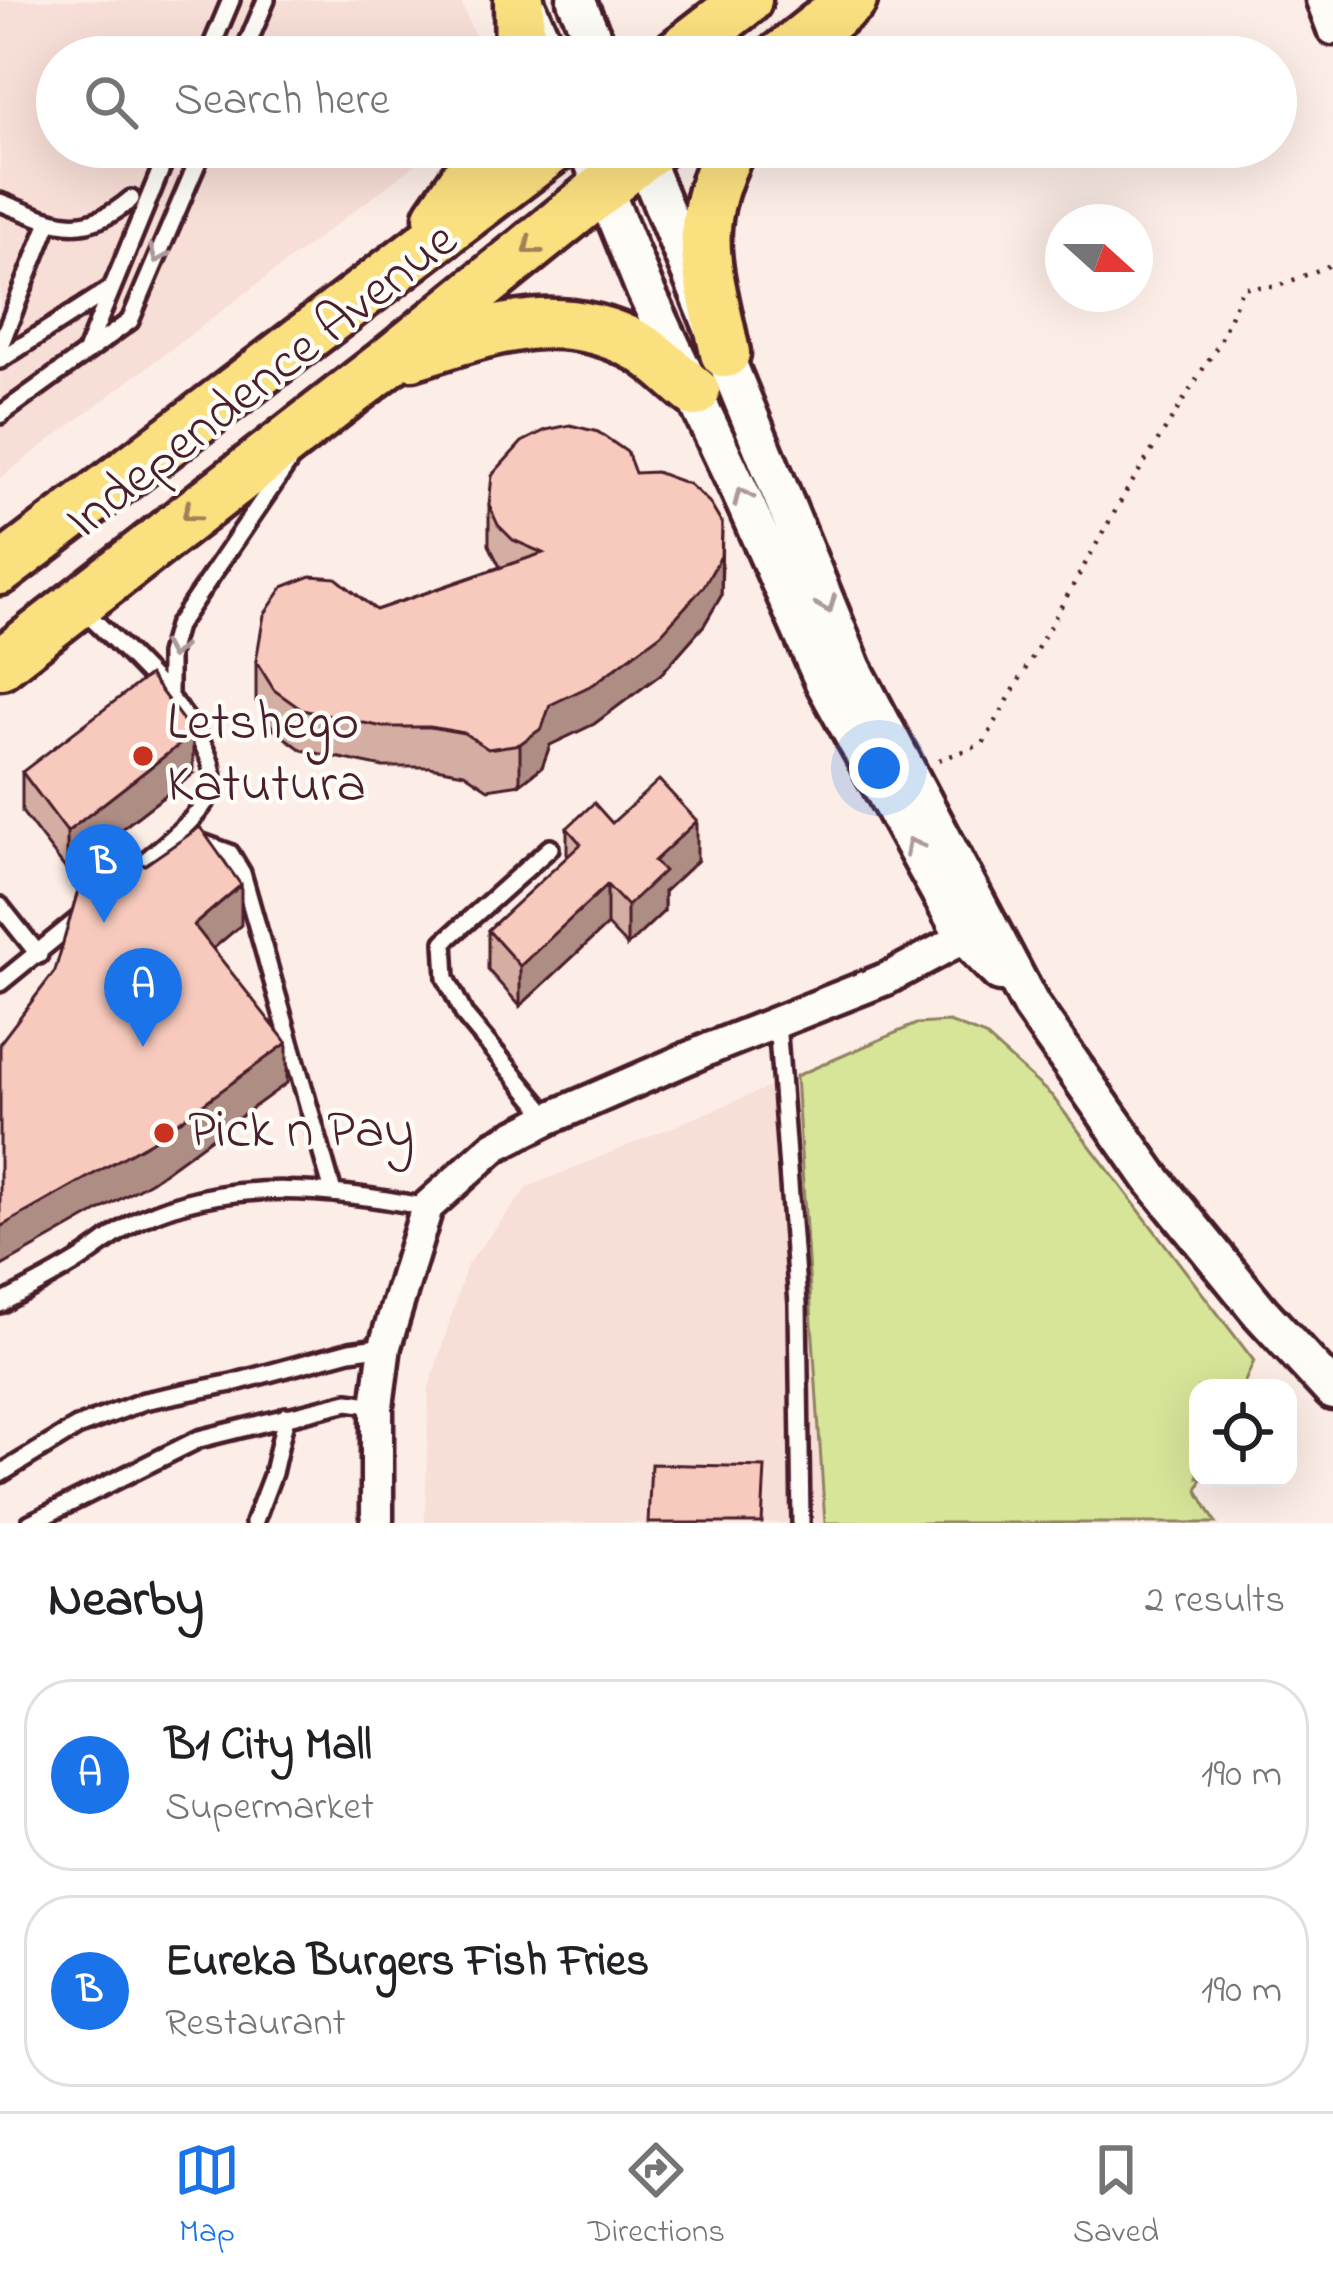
<!DOCTYPE html>
<html lang="en">
<head>
<meta charset="utf-8">
<style>
	body { margin:0; font-family:"Indie Flower",sans-serif; background:#f2f2f2; color:#202124 }
	.controls { position:absolute; right:36px; bottom:36px; display:grid; overflow:hidden; border-radius:24px; box-shadow:0 12px 48px #0002 }
	.controls button { width:108px; height:108px; display:grid; place-items:center; padding:0; border:0; border-bottom:3px solid #e0e0e0; background:#fff; color:#202124; font:60px sans-serif }
	.compass { position:absolute; left:1045px; top:204px; width:108px; height:108px; border-radius:50%; background:#fff; box-shadow:0 12px 48px #0002; rotate:111deg }
	.you { position:absolute; left:879px; top:768px; width:42px; height:42px; margin:-30px; border:9px solid #fff; border-radius:50%; background:#1a73e8; box-shadow:0 0 0 18px #1a73e833 }
	.badge { display:grid; place-items:center; width:78px; height:78px; border-radius:50%; background:#1a73e8; color:#fff; font-size:39px; font-weight:700 }
	.pin { position:absolute; translate:-50% -99px; filter:drop-shadow(0 3px 6px #0008) }
	.pin::after { content:''; position:absolute; top:63px; width:42px; height:36px; background:inherit; clip-path:polygon(0 0,100% 0,50% 100%) }
	.list { margin:0; padding:0; list-style:none }
	h2 { display:flex; justify-content:space-between; align-items:center; height:156px; margin:0; padding:0 48px; font-size:51px }
	h2 small { font-size:39px; font-weight:400; color:#757577 }
	.list li { display:grid; grid-template-columns:78px 1fr auto; gap:36px; align-items:center; box-sizing:border-box; height:192px; margin:0 24px 24px; padding:0 24px; border:3px solid #e0e0e0; border-radius:48px }
	.list b { display:block; font-size:45px; white-space:nowrap }
	.list p { margin:0; font-size:39px; white-space:nowrap; color:#757577 }
	.list em { font-size:39px; font-style:normal; color:#757577 }
	.icon { flex:none; width:66px; height:66px; fill:none; stroke:currentColor; stroke-width:2; stroke-linecap:round; stroke-linejoin:round }
	.map { position:relative; flex:none; width:1333px; height:1523px; overflow:hidden }
	.search { position:absolute; background:#fff; box-shadow:0 12px 48px #0002; left:36px; right:36px; top:36px; height:132px; display:flex; align-items:center; gap:30px; box-sizing:border-box; padding:0 42px; border-radius:66px; color:#757577; font-size:45px }
	.sheet { height:588px; background:#fff }
	nav { display:flex; justify-content:space-around; align-items:center; box-sizing:border-box; height:168px; border-top:3px solid #e0e0e0; background:#fff; font-size:33px; color:#757577 }
	nav a { display:grid; justify-items:center; gap:6px }
	nav .on { color:#1a73e8 }
	.map>svg:first-child { display:block }
	.built { fill:#f7ded6 }
	.green { fill:#d6e598; stroke:#908262; stroke-width:3 }
	.lines { fill:none; stroke-linecap:round; stroke-linejoin:round }
	.service-casing { stroke:#4a1f2b; stroke-width:24 }
	.minor-casing { stroke:#4a1f2b; stroke-width:39 }
	.tertiary-casing { stroke:#4a1f2b; stroke-width:45 }
	.primary-casing { stroke:#4a1f2b; stroke-width:57 }
	.path { stroke:#4a1f2b; stroke-width:4.5; stroke-dasharray:3 9; stroke-linecap:butt }
	.service { stroke:#fdfcf7; stroke-width:15 }
	.minor { stroke:#fdfcf7; stroke-width:30 }
	.tertiary { stroke:#fdfcf7; stroke-width:36 }
	.primary { stroke:#fbe080; stroke-width:48 }
	.wall { fill:#d5aea3; stroke:#4a1f2b; stroke-width:3 }
	.shaded-wall { fill:#ae8d84; stroke:#4a1f2b; stroke-width:3 }
	.building { fill:#f8cabd; stroke:#4a1f2b; stroke-width:3 }
	.oneway { stroke:#a28056 }
	.oneway2 { stroke:#ac999b }
	.poi-dot { fill:#c8321e; stroke:#fdfcf7; stroke-width:4.5 }
	.labels { text-anchor:middle; dominant-baseline:central; stroke-width:9; stroke-linejoin:round; paint-order:stroke }
	.street-label { font-size:54px; fill:#4a1f2b; stroke:#fdfcf7 }
	.poi-label { font-size:54px; fill:#4a1f2b; stroke:#fdfcf7; text-anchor:start }
</style>
</head>
<body>
<div class="map">
<svg width="1333" height="1523" viewBox="0 0 1333 1523">
	<rect width="100%" height="100%" fill="#fcede6"/>
	<filter id="ink" filterUnits="userSpaceOnUse"><feTurbulence type="fractalNoise" baseFrequency=".00833" numOctaves="2"/><feDisplacementMap in="SourceGraphic" scale="24" xChannelSelector="R" yChannelSelector="G"/><feConvolveMatrix kernelMatrix="1 2 1 2 8 2 1 2 1" color-interpolation-filters="sRGB"/></filter>
	<g filter="url(#ink)">
		<!-- built -->
		<path class="built" d="M 0,0 L 460,0 L 483,57 L 57,57 L 57,147 L 430,147 L 423,159 L 0,478 Z
			M 796,1076 L 825,1523 L 425,1523 L 429,1389 L 467,1265 L 528,1187 Z"/>
		<!-- green -->
		<path class="green" d="M 949,1022 L 985,1036 L 1052,1096 L 1254,1361 L 1242,1388 L 1198,1388 L 1198,1478 L 1202,1478 L 1197,1490 L 1216,1523 L 825,1523 L 796,1076 L 916,1024 Z"/>
		<g class="lines">
			<defs>
				<path id="service" d="M 207,57 L 231,0
					M 242,57 L 266,0
					M 0,202 C 54,223 82,241 131,199
					M 0,346 L 49,222
					M 87,349 L 170,147
					M 0,360 L 109,290
					M 0,415 L 130,321 L 204,147
					M 81,608 C 114,641 230,741 211,791 C 201,819 149,857 126,877
					M 169,695 L 169,654 L 177,626 L 288,463
					M 197,841 L 230,853 L 242,873 L 333,1192
					M 550,848 L 444,942 L 446,978 L 465,1016 L 550,1118
					M 0,906 L 39,955
					M 0,983 L 81,917
					M 777,1022 L 798,1304 L 801,1523
					M 0,1304 C 24,1291 50,1278 73,1264 C 97,1250 119,1229 143,1218 C 233,1177 334,1189 427,1207
					M 0,1474 L 77,1427 L 144,1401 L 232,1383 L 350,1351 L 385,1346
					M 30,1523 L 199,1439 L 348,1402 L 377,1406
					M 254,1523 L 273,1473 L 286,1416"/>
				<path id="minor" d="M 1322,0 L 1333,29
					M 377,1523 L 377,1406 L 385,1346 L 427,1207 L 495,1146 L 550,1118 L 709,1049 L 888,978 L 982,928"/>
				<path id="tertiary" d="M 524,0 L 549,57
					M 576,0 L 601,57
					M 587,147 L 645,290 L 741,494 L 824,682 L 964,936 L 1000,973
					M 639,147 L 853,669 L 1031,1006 L 1151,1178 L 1260,1312 L 1333,1391"/>
				<path id="primary" d="M 519,0 L 520,57
					M 673,57 L 747,0
					M 780,57 L 852,0
					M 439,217 L 487,147
					M 725,353 C 708,269 689,229 731,147
					M 412,355 C 491,330 558,304 637,346 C 657,356 676,377 695,392
					M 0,570 L 555,147
					M 0,664 L 386,364 L 654,147"/>
			</defs>
			<!-- service casing -->
			<use href="#service" class="service-casing"/>
			<!-- minor casing -->
			<use href="#minor" class="minor-casing"/>
			<!-- tertiary casing -->
			<use href="#tertiary" class="tertiary-casing"/>
			<!-- primary casing -->
			<use href="#primary" class="primary-casing"/>
			<!-- path -->
			<path class="path" d="M 939,760 L 983,744 L 1126,492 L 1218,345 L 1243,287 L 1276,287 L 1333,264"/>
			<!-- service -->
			<use href="#service" class="service"/>
			<!-- minor -->
			<use href="#minor" class="minor"/>
			<!-- tertiary -->
			<use href="#tertiary" class="tertiary"/>
			<!-- primary -->
			<use href="#primary" class="primary"/>
		</g>
		<!-- wall -->
		<path class="wall" d="M 635,473 L 722,564 L 721,596 L 704,625 L 661,674 L 594,724 L 550,745 L 542,767 L 520,784 L 488,789 L 464,773 L 430,767 L 383,767 L 302,750 L 274,730 L 256,701 L 256,661 L 376,610 L 500,567 L 489,545 L 489,505 Z
			M 22,772 L 193,774 L 67,871 L 22,812 Z
			M 612,823 L 697,861 L 664,892 L 664,911 L 627,946 L 607,925 L 520,1006 L 488,970 L 488,930 L 567,857 L 567,828 Z"/>
		<!-- shaded-wall -->
		<path class="shaded-wall" d="M 722,524 L 721,596 L 704,625 L 661,674 L 594,724 L 550,745 L 542,767 L 520,784 L 520,744 L 550,705 Z
			M 193,734 L 193,774 L 67,871 L 67,832 Z
			M 697,821 L 697,861 L 664,892 L 664,911 L 627,946 L 627,906 L 654,861 Z
			M 241,885 L 241,925 L 194,965 L 194,925 Z
			M 607,885 L 607,925 L 520,1006 L 520,966 Z
			M 287,1043 L 287,1083 L 152,1181 L 0,1267 L 0,1227 Z"/>
		<!-- building -->
		<path class="building" d="M 570,425 L 598,432 L 627,452 L 635,473 L 656,472 L 689,484 L 709,502 L 722,524 L 721,556 L 704,586 L 661,634 L 594,684 L 550,705 L 542,728 L 520,744 L 488,749 L 464,733 L 430,727 L 383,727 L 302,710 L 274,690 L 256,661 L 264,615 L 283,587 L 311,576 L 336,578 L 376,610 L 543,553 L 513,540 L 498,525 L 489,505 L 492,475 L 522,442 L 546,430 Z
			M 149,675 L 193,734 L 67,832 L 22,772 Z
			M 659,780 L 697,821 L 654,861 L 664,871 L 627,906 L 607,885 L 520,966 L 488,930 L 581,844 L 567,828 L 594,803 L 612,823 Z
			M 200,827 L 241,885 L 194,925 L 287,1043 L 152,1141 L 0,1227 L 0,1043 L 55,971 L 81,880 L 114,856 L 145,865 Z
			M 651,1464 L 765,1467 L 762,1523 L 648,1523 Z"/>
		<!-- one-way arrows -->
		<defs><path id="oneway-chevron" d="M-2-3.5L2.5 0L-2 3.5" fill="none" stroke-width="1.6" stroke-linecap="round" stroke-linejoin="round" transform="scale(3)"/></defs>
		<g class="oneway">
			<use href="#oneway-chevron" transform="translate(531 247) rotate(141)"/>
			<use href="#oneway-chevron" transform="translate(190 513) rotate(143)"/>
		</g>
		<g class="oneway2">
			<use href="#oneway-chevron" transform="translate(158 255) rotate(113)"/>
			<use href="#oneway-chevron" transform="translate(742 496) rotate(-114)"/>
			<use href="#oneway-chevron" transform="translate(827 605) rotate(68)"/>
			<use href="#oneway-chevron" transform="translate(173 650) rotate(100)"/>
			<use href="#oneway-chevron" transform="translate(913 846) rotate(-119)"/>
		</g>
	</g>
	<!-- markers -->
	<g class="poi-dot">
		<circle cx="143" cy="756" r="12"/>
		<circle cx="164" cy="1133" r="12"/>
	</g>
	<g class="labels">
		<!-- street labels -->
		<g class="street-label">
			<text transform="translate(263 382) rotate(-38)">Independence Avenue</text>
		</g>
		<!-- poi labels -->
		<g class="poi-label">
			<text x="167" y="725">Letshego<tspan x="167" dy="62">Katutura</tspan></text>
			<text x="188" y="1133">Pick n Pay</text>
		</g>
	</g>
</svg>
<div class="controls">
<button><svg class="icon" aria-label="locate" viewBox="0 0 24 24"><circle cx="12" cy="12" r="6"/><path d="M12 2v4M12 18v4M2 12h4M18 12h4"/></svg></button>
</div>
<svg class="compass" viewBox="-18 -18 36 36"><path d="M0-13l5 13h-10z" fill="#e53935"/><path d="M0 13l5-13h-10z" fill="#757577"/></svg>
<div class="you"></div>
<div class="pin badge" style="left:143px;top:1047px">A</div>
<div class="pin badge" style="left:104px;top:923px">B</div>
<div class="search"><svg class="icon" aria-label="search" viewBox="0 0 24 24"><circle cx="10" cy="10" r="6"/><path d="M15 15l6 6"/></svg>Search here</div>
</div>
<section class="sheet">
<h2>Nearby<small>2 results</small></h2>
<ul class="list">
<li><span class="badge">A</span><div><b>B1 City Mall</b><p>Supermarket</p></div><em>190 m</em></li>
<li><span class="badge">B</span><div><b>Eureka Burgers Fish Fries</b><p>Restaurant</p></div><em>190 m</em></li>
</ul>
</section>
<nav>
<a class="on"><svg class="icon" aria-label="map" viewBox="0 0 24 24"><path d="M3 6l6-2 6 2 6-2v14l-6 2-6-2-6 2zM9 4v14M15 6v14"/></svg>Map</a>
<a><svg class="icon" aria-label="directions" viewBox="0 0 24 24"><path d="M12 3l9 9-9 9-9-9zM9 14v-3h6M13 9l2 2-2 2"/></svg>Directions</a>
<a><svg class="icon" aria-label="saved" viewBox="0 0 24 24"><path d="M7 4h10v16l-5-4-5 4z"/></svg>Saved</a>
</nav>
</body>
</html>
